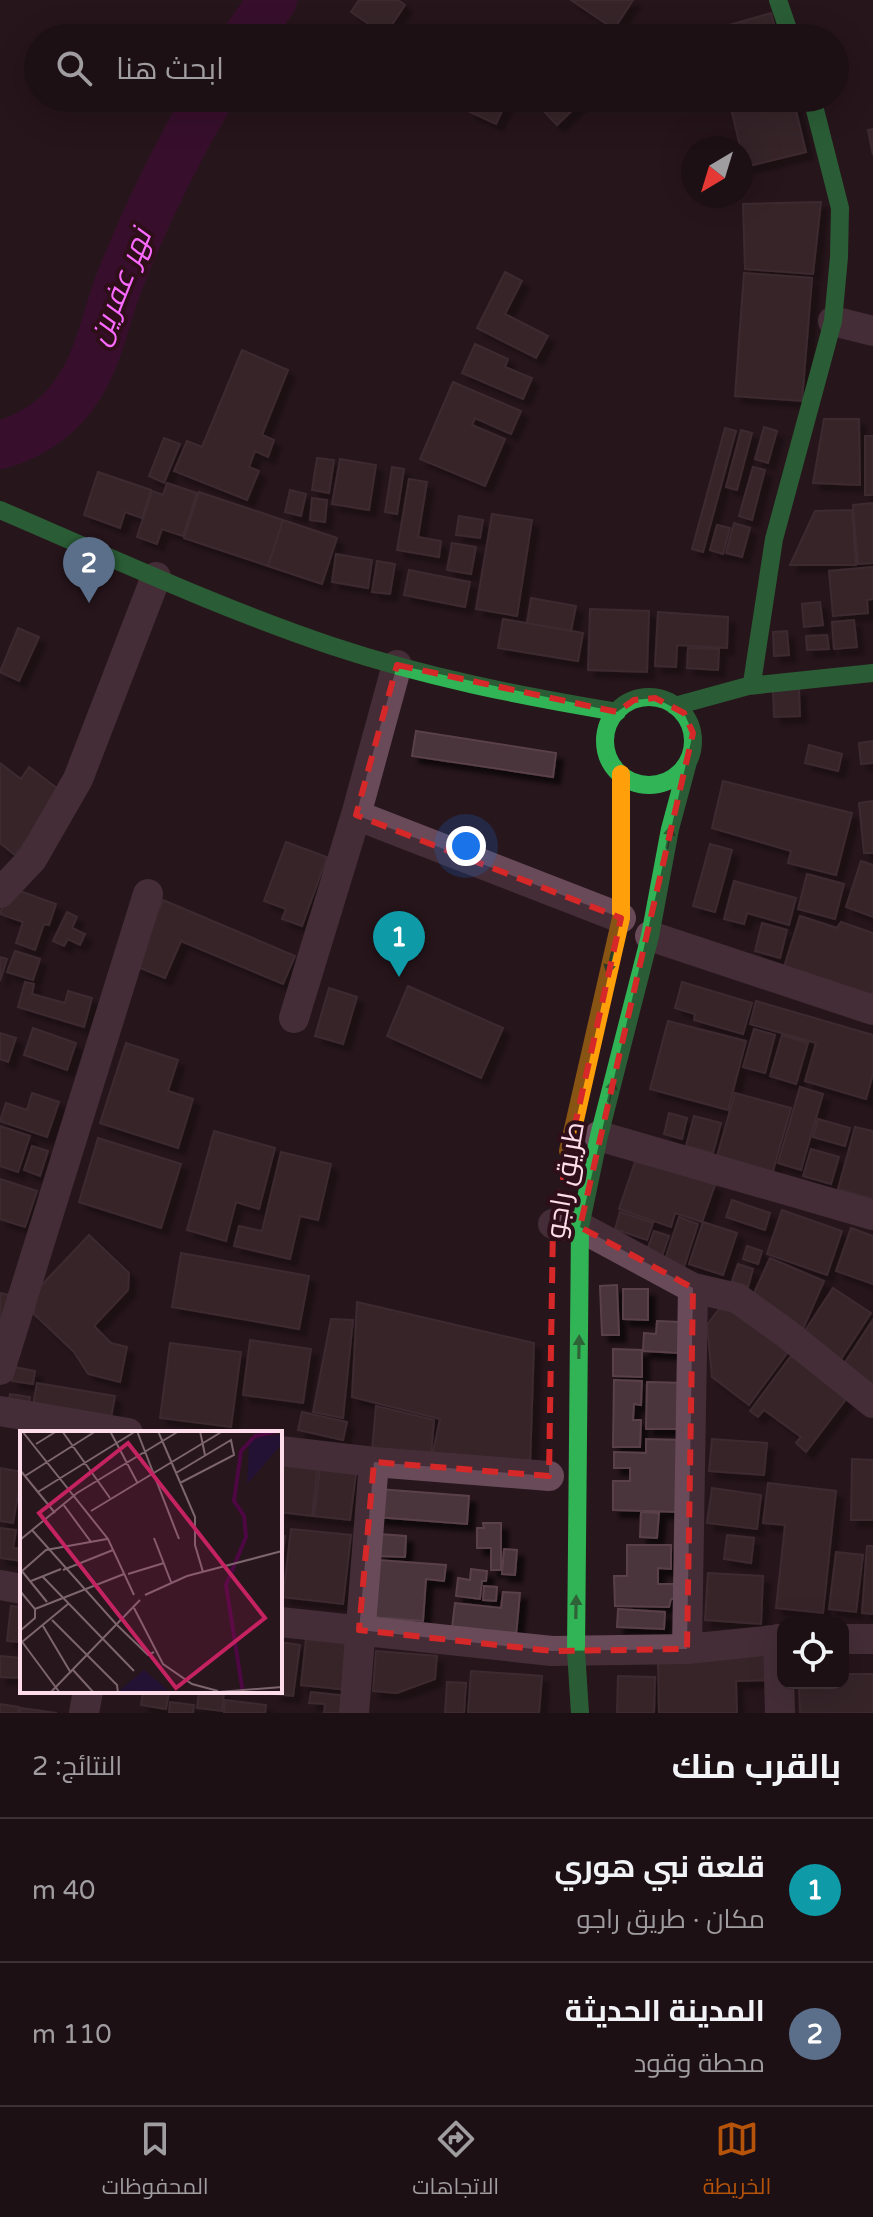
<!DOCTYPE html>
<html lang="ar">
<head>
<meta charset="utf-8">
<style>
	body { margin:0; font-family:"Varela Round",Cairo,sans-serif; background:#25191e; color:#f1f3f6; direction:rtl }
	.controls { position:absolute; right:24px; bottom:24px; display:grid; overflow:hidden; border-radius:16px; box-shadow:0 8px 32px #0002 }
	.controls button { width:72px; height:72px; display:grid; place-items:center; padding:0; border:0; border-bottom:2px solid #3b3034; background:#1d1015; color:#f1f3f6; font:40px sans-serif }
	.compass { position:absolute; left:681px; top:136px; width:72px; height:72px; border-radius:50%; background:#1d1015; box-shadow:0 8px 32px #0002; rotate:218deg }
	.you { position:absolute; left:466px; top:846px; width:28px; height:28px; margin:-20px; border:6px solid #fff; border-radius:50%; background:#1a73e8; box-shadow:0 0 0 12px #1a73e833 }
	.badge { display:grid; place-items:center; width:52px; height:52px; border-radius:50%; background:#b45309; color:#fff; font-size:26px; font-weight:700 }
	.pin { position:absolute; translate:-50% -66px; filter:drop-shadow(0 2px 4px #0008) }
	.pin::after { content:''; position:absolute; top:42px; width:28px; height:24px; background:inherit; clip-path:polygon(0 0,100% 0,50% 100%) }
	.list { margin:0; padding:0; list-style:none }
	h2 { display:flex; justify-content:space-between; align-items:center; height:104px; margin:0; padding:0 32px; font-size:34px }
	h2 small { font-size:26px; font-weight:400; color:#a09da0 }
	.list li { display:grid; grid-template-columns:52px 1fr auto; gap:24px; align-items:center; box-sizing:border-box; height:144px; padding:0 32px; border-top:2px solid #3b3034 }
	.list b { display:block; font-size:30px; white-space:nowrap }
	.list p { margin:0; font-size:26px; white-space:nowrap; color:#a09da0 }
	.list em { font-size:26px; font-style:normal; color:#a09da0 }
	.icon { flex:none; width:44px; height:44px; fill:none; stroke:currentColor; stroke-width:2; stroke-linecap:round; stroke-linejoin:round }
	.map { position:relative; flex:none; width:873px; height:1713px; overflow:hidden; direction:ltr }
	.search { position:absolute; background:#1d1015; box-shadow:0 8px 32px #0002; left:24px; right:24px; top:24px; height:88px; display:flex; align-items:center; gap:20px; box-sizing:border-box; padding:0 28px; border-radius:44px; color:#a09da0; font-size:30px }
	.sheet { height:392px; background:#1d1015 }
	nav { display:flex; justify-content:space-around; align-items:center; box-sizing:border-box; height:112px; border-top:2px solid #3b3034; background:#1d1015; font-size:22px; color:#a09da0 }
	nav a { display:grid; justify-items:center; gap:4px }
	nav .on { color:#b45309 }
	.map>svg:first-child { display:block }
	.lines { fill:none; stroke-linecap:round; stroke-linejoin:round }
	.river { stroke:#4d0742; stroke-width:48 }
	.building { fill:#48353a; stroke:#5a414a; stroke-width:2; filter:url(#shadow) }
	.street { stroke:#684a58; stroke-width:30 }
	.fast { stroke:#30b455; stroke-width:18 }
	.slow { stroke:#ff9f0a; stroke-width:18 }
	.oneway { fill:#2f6237 }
	.marked { fill:none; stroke:#d62828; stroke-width:6; stroke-dasharray:16 10; stroke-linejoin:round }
	.labels { text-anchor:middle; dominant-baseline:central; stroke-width:8; stroke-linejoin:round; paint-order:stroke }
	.street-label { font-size:28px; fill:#ffdce9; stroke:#2e0f19 }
	.water-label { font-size:30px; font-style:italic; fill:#fb6aff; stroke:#2e0f19 }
	.inset-river { fill:none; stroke:#4d0742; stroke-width:4 }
	.inset-road { fill:none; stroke:#7d656e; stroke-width:2 }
	.view { fill:#c52262; fill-opacity:0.15; stroke:#c52262; stroke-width:4 }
	.inset-edge { fill:none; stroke:#ffdce9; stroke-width:4 }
</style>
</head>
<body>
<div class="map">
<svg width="873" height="1713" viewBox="0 0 873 1713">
	<defs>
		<filter id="shadow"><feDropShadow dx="7" dy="7" stdDeviation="2" flood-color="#0009"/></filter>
	</defs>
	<rect width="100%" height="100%" fill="#27161c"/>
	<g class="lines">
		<!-- river -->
		<path class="river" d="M 246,38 L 273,0
			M 0,445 C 32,436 60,417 78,389 C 99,358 106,316 120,280 C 145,217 174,157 209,98"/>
	</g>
	<!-- building -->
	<path class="building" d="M 359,0 L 398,0 L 405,5 L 385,35 L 351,12 Z
		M 571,0 L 633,0 L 614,29 Z
		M 771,13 L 778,38 L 714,38 L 712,30 Z
		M 474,98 L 508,98 L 496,124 L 468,111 Z
		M 539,98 L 585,98 L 557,125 L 535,102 Z
		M 736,98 L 793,98 L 806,152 L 745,167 L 729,100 Z
		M 873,129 L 873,155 L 868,130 Z
		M 821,202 L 813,274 L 745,269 L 743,204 Z
		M 505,272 L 522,281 L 505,314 L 548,336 L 536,358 L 477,328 Z
		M 744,273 L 812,278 L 802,401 L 735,396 Z
		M 475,344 L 508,359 L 505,367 L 532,378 L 523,399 L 462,373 Z
		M 242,350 L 288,370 L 262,435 L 274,440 L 268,457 L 255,451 L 249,467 L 259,471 L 247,500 L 174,471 L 187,441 L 202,447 Z
		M 453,382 L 521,411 L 511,434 L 475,418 L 472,425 L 505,439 L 485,486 L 420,459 Z
		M 824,419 L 859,419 L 860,485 L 813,483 Z
		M 764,427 L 777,431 L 768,463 L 755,459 Z
		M 725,428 L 736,431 L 703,552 L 692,549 Z
		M 741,430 L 752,433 L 737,490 L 726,487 Z
		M 865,436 L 873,436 L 873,495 L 865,495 Z
		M 164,438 L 180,444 L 164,483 L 149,476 Z
		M 317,458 L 334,460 L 329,493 L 312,490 Z
		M 340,459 L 376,465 L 369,510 L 332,504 Z
		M 392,467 L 404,469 L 397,514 L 385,512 Z
		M 753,467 L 765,470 L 752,520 L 739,516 Z
		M 98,472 L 151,490 L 142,518 L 125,512 L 120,528 L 84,515 Z
		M 409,479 L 427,482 L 418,537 L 441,541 L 439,557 L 397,550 Z
		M 167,483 L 197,493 L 183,536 L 162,529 L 157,544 L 137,537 L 152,491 L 163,495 Z
		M 290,490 L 306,494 L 301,516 L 285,512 Z
		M 199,492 L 283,520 L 268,566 L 184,538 Z
		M 312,498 L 327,500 L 325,522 L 310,520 Z
		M 873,503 L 873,563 L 858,564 L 853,505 Z
		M 852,510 L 856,565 L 790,565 L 815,511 Z
		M 492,514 L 532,520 L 517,616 L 476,609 Z
		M 459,516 L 483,520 L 480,538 L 456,535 Z
		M 283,520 L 337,538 L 322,584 L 268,566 Z
		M 734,523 L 750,528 L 742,557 L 726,553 Z
		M 717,525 L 730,528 L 723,554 L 710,550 Z
		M 452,543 L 476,547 L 471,574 L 447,570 Z
		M 336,554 L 372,560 L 368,588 L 332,582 Z
		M 377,561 L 395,564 L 390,594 L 372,592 Z
		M 873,567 L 873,599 L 867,600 L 868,613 L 833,616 L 829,571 Z
		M 409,570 L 470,582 L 465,607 L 404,595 Z
		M 531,598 L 576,606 L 571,631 L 527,623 Z
		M 820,602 L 823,625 L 804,627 L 802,604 Z
		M 590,609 L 649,611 L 647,672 L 588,670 Z
		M 658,612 L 728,617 L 727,648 L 677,645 L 676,667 L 655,666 Z
		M 503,619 L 583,633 L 578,661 L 498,648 Z
		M 854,620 L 857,647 L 834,649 L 832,622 Z
		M 18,628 L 39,637 L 19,681 L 0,672 Z
		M 787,631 L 789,655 L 774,656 L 773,632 Z
		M 827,635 L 829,649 L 807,650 L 806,636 Z
		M 688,648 L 719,649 L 718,670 L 687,668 Z
		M 773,689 L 799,689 L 800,716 L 774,717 Z
		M 416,731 L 556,753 L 553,777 L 412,756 Z
		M 873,741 L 873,763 L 861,764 L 859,743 Z
		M 809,745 L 842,754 L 838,771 L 805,763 Z
		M 0,763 L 21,779 L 29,767 L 62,792 L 15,855 L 0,843 Z
		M 723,781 L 852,813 L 836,875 L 788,863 L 791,851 L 712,828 Z
		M 873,801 L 873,853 L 864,853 L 859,803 Z
		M 286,842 L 327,857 L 302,926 L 282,919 L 286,909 L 264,901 Z
		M 710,844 L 732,850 L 715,912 L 693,906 Z
		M 861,861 L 873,865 L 873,917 L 846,907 Z
		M 807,874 L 844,884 L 835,919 L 798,909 Z
		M 734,881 L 796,898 L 789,925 L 747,913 L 744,924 L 724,919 Z
		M 9,887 L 56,904 L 49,925 L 44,924 L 35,950 L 16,943 L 23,922 L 0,914 Z
		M 163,900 L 295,956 L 283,984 L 181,941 L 165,978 L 135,966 Z
		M 67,912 L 77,917 L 72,928 L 85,934 L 80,945 L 68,939 L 64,946 L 53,941 Z
		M 800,916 L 837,928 L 841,922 L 873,933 L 873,995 L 784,967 Z
		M 762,923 L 787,930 L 780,958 L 755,951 Z
		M 15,951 L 40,959 L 33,980 L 7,972 Z
		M 0,957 L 7,959 L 0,981 Z
		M 25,982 L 34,984 L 32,994 L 65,1003 L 68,991 L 92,998 L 84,1027 L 18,1007 Z
		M 682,982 L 752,1003 L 743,1034 L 694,1020 L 695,1014 L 675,1008 Z
		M 408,986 L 503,1028 L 481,1078 L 387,1036 Z
		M 329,988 L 357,997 L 343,1044 L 315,1036 Z
		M 756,1001 L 873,1035 L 873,1074 L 866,1099 L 805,1081 L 816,1043 L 750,1024 Z
		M 668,1021 L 746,1041 L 728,1110 L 650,1089 Z
		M 33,1028 L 76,1043 L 67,1070 L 24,1055 Z
		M 754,1029 L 775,1035 L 765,1073 L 743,1067 Z
		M 0,1033 L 16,1038 L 8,1062 L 0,1059 Z
		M 782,1035 L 808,1043 L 796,1084 L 770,1076 Z
		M 126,1043 L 178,1060 L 168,1091 L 193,1099 L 178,1148 L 100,1123 Z
		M 800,1087 L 823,1094 L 801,1170 L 778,1163 Z
		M 32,1093 L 59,1102 L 47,1137 L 0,1121 L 6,1103 L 27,1110 Z
		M 735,1093 L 791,1108 L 771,1178 L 715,1163 Z
		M 669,1113 L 687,1118 L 682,1139 L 664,1134 Z
		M 694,1116 L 721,1123 L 713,1153 L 686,1146 Z
		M 818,1119 L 850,1128 L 845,1146 L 813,1137 Z
		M 0,1126 L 30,1136 L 18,1172 L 0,1166 Z
		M 855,1127 L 873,1131 L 873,1199 L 838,1189 Z
		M 214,1131 L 275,1148 L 259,1209 L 236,1202 L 226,1241 L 187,1230 Z
		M 98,1138 L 181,1164 L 161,1228 L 79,1202 Z
		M 32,1146 L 48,1151 L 40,1176 L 24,1170 Z
		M 811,1149 L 839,1157 L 831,1184 L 803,1176 Z
		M 281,1152 L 331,1164 L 318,1220 L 300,1216 L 290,1259 L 234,1246 L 239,1226 L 262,1231 Z
		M 636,1159 L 715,1185 L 702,1222 L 675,1213 L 671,1227 L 619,1209 Z
		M 0,1179 L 37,1191 L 25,1227 L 0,1219 Z
		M 732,1200 L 770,1213 L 765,1230 L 726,1217 Z
		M 782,1210 L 842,1231 L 827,1275 L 767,1254 Z
		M 620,1212 L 653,1223 L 647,1240 L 615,1229 Z
		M 679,1217 L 698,1224 L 682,1273 L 663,1266 Z
		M 703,1222 L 737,1233 L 723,1275 L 689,1264 Z
		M 851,1228 L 873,1236 L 873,1284 L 836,1271 Z
		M 654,1231 L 669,1236 L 661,1259 L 646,1253 Z
		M 89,1235 L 129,1273 L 128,1290 L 94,1326 L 111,1343 L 127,1347 L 120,1382 L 88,1374 L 74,1352 L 34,1314 L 36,1291 Z
		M 747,1246 L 762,1251 L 758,1264 L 743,1259 Z
		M 181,1253 L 309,1276 L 299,1329 L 172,1307 Z
		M 770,1258 L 824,1281 L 803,1329 L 754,1293 Z
		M 738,1264 L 753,1269 L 748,1287 L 732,1281 Z
		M 617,1285 L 619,1335 L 602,1335 L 600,1286 Z
		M 833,1288 L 871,1313 L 839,1362 L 801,1337 Z
		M 623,1289 L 648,1289 L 648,1320 L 623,1319 Z
		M 0,1293 L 10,1295 L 0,1338 Z
		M 726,1300 L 791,1348 L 749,1405 L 712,1377 L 707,1325 Z
		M 357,1302 L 534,1343 L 530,1466 L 432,1457 L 440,1419 L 352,1397 Z
		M 331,1319 L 353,1320 L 343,1418 L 313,1412 Z
		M 657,1321 L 680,1322 L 679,1353 L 643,1351 L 644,1333 L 656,1334 Z
		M 872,1321 L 873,1381 L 870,1385 L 842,1367 Z
		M 250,1340 L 311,1349 L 303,1403 L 243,1395 Z
		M 170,1343 L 241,1352 L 231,1427 L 160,1418 Z
		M 613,1349 L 642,1350 L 642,1377 L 613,1376 Z
		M 791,1356 L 847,1398 L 806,1452 L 796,1443 L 801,1437 L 764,1410 L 758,1417 L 750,1411 Z
		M 14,1367 L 35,1371 L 33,1384 L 12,1381 Z
		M 614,1380 L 642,1381 L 641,1405 L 634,1404 L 633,1420 L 641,1420 L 640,1447 L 613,1447 Z
		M 647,1382 L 687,1383 L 687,1429 L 646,1429 Z
		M 37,1383 L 115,1396 L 110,1423 L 32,1411 Z
		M 10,1394 L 30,1397 L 28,1410 L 8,1406 Z
		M 376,1406 L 434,1420 L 431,1455 L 372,1450 Z
		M 302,1412 L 347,1422 L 343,1440 L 298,1430 Z
		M 646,1439 L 680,1440 L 679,1512 L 613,1510 L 613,1481 L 630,1481 L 630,1468 L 614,1468 L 614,1452 L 646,1453 Z
		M 712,1439 L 767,1443 L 764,1475 L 709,1471 Z
		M 852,1459 L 873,1460 L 873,1520 L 851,1520 Z
		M 280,1460 L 318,1465 L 312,1516 L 280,1512 Z
		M 321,1460 L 357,1465 L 350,1520 L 314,1516 Z
		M 0,1468 L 22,1472 L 13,1523 L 0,1521 Z
		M 768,1483 L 836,1491 L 823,1613 L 776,1608 L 785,1525 L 763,1523 Z
		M 712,1488 L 761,1495 L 757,1529 L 707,1523 Z
		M 378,1489 L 469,1496 L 467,1524 L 376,1517 Z
		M 641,1512 L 659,1513 L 657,1538 L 640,1537 Z
		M 483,1523 L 501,1523 L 501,1570 L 491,1570 L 491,1548 L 477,1548 L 477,1528 L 484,1528 Z
		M 0,1528 L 16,1530 L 13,1548 L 22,1549 L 22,1561 L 0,1558 Z
		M 291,1529 L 351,1535 L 343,1604 L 283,1597 Z
		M 379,1534 L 406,1536 L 405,1557 L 378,1556 Z
		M 280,1535 L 285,1536 L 280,1578 Z
		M 727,1535 L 754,1538 L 751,1563 L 724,1559 Z
		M 627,1545 L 671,1545 L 671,1569 L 658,1568 L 658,1584 L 674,1584 L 675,1599 L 671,1599 L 669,1607 L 615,1606 L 614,1576 L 627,1576 Z
		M 867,1546 L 873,1546 L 873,1614 L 862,1613 Z
		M 504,1549 L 517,1550 L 515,1575 L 502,1574 Z
		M 836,1552 L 863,1555 L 856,1612 L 829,1609 Z
		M 377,1560 L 446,1565 L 444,1581 L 426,1579 L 423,1621 L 373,1617 Z
		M 471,1569 L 487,1571 L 486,1581 L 482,1581 L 480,1599 L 456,1596 L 458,1578 L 470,1580 Z
		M 708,1573 L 763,1576 L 761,1624 L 705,1620 Z
		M 484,1586 L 497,1587 L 496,1601 L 483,1600 Z
		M 503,1592 L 520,1593 L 516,1635 L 452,1628 L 455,1603 L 501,1608 Z
		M 11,1606 L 22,1607 L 22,1642 L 7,1641 Z
		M 618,1609 L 665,1612 L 664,1629 L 617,1627 Z
		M 306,1639 L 353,1644 L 348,1690 L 301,1685 Z
		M 280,1642 L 300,1645 L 293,1696 L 273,1694 L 274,1691 L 280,1691 Z
		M 376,1651 L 437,1656 L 435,1679 L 397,1693 L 373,1691 Z
		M 768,1655 L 769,1680 L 736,1681 L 737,1713 L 659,1713 L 658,1658 Z
		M 0,1656 L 22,1658 L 22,1678 L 0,1677 Z
		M 471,1671 L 542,1676 L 539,1713 L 468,1713 Z
		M 843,1674 L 873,1674 L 873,1713 L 800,1713 L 799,1683 L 843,1683 Z
		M 618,1676 L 655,1677 L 654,1713 L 617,1713 Z
		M 447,1682 L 466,1683 L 464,1713 L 445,1713 Z
		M 143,1691 L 169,1693 L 166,1709 L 141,1705 Z
		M 199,1691 L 224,1691 L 222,1711 L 197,1708 Z
		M 311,1692 L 347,1696 L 345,1713 L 324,1713 L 325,1704 L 309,1703 Z
		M 225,1700 L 266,1705 L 265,1713 L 224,1713 Z
		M 170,1702 L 194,1705 L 193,1713 L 169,1713 Z
		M 0,1704 L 19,1707 L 18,1713 L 0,1713 Z
		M 21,1708 L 57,1713 L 20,1713 Z"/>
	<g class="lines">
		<!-- street -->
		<path class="street" d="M 833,321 L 873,331
			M 356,815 L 621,918
			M 0,893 L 32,859 L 78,779 L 156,577
			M 650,936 L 873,1010
			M 294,1018 L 356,815 L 397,665
			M 599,1136 L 873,1215
			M 553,1224 L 580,1227 L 693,1288 L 737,1298 L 787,1334 L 873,1403
			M 0,1370 L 148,894
			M 0,1411 L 128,1433
			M 280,1451 L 374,1462 L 549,1476
			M 0,1585 L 22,1589
			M 280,1622 L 552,1651 L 687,1649 L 783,1639
			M 778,1639 L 780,1713
			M 843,1639 L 873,1639
			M 687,1649 L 693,1288
			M 84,1713 L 88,1691
			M 354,1713 L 374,1462"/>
		<!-- fast -->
		<path class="fast" d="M 778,0 L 791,38
			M 0,510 C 110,557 219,608 332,646 C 425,677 521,696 617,712
			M 752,683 L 774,539 L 833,321 L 839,257 L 840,208 L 812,98
			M605 741a44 44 0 1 1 88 0a44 44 0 1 1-88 0Z
			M 675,706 L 748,686 L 873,673
			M 580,1713 L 576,1651 L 580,1227 L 599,1136 L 650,936 L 670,829 L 688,762"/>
		<!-- slow -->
		<path class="slow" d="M 568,1151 L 621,918 L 621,774"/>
	</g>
	<!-- one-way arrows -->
	<defs><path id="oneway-solid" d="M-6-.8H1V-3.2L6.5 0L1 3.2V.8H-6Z" transform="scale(2)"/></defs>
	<g class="oneway">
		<use href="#oneway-solid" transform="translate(669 837) rotate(-79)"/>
		<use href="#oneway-solid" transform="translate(610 963) rotate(103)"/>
		<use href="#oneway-solid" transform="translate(611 1091) rotate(-76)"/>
		<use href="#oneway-solid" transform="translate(579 1347) rotate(-89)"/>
		<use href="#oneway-solid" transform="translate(576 1607) rotate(-89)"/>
	</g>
	<!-- marked area -->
	<path d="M0 0H873V1713H0ZM 397,665 L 617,712 L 634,700 L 655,698 L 684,713 L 693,733 L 580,1227 L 693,1288 L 687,1649 L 552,1651 L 359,1630 L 374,1462 L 549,1476 L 553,1224 L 621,918 L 356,815 Z" fill="#27161c" fill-opacity=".55" fill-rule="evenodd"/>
	<path class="marked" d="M 397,665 L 617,712 L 634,700 L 655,698 L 684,713 L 693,733 L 580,1227 L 693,1288 L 687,1649 L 552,1651 L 359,1630 L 374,1462 L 549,1476 L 553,1224 L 621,918 L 356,815 Z"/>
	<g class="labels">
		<!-- street labels -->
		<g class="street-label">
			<text transform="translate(565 1180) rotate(-80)">طريق راجو</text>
		</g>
		<!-- water labels -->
		<g class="water-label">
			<text transform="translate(120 287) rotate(-68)">نهر عفرين</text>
		</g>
	</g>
	<!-- overview -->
	<g transform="translate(20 1431)">
		<rect width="262" height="262" fill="#27161c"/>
		<path d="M 262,4 L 262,13 L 227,53 L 229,13 L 235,6 ZM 124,239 L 148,259 L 99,262 L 99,260 Z" fill="#241235"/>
		<path class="inset-river" d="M 223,262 L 206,154 L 226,106 L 224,85 L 214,70 L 221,20 L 235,5 L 259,0"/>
		<path class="inset-road" d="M 2,0 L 88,108 L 114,164M 42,0 L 90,67M 90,0 L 117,51M 117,0 L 159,108M 138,0 L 175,86 L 175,114 L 183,141M 180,0 L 185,24M 16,13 L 37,0M 0,39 L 35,82M 156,42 L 211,9 L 214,24 L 160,52M 5,45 L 76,0M 18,61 L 116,0M 43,73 L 71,111M 71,80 L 203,0M 12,99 L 96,193 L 128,224 L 134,221M 134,107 L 151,151M 0,109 L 57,62 L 159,0M 1,139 L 27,171M 43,139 L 93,119M 2,140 L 26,119 L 87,108M 108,143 L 144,132M 22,145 L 114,240M 11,150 L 41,138M 0,160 L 15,178 L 15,187 L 0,200M 125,164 L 167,145 L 262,120M 114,177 L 143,233 L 172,253 L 198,260M 15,178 L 104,143M 32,189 L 97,254 L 98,262M 23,195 L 51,242M 0,208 L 40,262M 2,211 L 48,173M 53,239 L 74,262M 30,262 L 120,169M 186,262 L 262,256"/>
		<path class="view" d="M 108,12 L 245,187 L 156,257 L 19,82 Z"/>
		<rect width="262" height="262" class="inset-edge"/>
	</g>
</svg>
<div class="controls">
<button><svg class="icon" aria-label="locate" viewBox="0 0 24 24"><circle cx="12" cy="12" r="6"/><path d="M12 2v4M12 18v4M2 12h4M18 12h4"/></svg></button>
</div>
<svg class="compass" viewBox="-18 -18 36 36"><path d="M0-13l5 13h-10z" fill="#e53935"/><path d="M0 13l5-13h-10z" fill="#a09da0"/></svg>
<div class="you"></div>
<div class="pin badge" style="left:399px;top:977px;background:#0f9aa8">1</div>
<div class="pin badge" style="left:89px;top:603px;background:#5c6f8a">2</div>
<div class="search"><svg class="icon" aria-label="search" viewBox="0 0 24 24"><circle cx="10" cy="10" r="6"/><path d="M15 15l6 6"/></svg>ابحث هنا</div>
</div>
<section class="sheet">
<h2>بالقرب منك<small>النتائج: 2</small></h2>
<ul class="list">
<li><span class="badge" style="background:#0f9aa8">1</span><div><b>قلعة نبي هوري</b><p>مكان · طريق راجو</p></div><em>40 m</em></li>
<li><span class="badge" style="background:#5c6f8a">2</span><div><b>المدينة الحديثة</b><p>محطة وقود</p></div><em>110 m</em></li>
</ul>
</section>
<nav>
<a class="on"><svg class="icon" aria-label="map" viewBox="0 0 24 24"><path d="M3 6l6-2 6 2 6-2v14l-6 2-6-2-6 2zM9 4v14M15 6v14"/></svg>الخريطة</a>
<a><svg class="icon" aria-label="directions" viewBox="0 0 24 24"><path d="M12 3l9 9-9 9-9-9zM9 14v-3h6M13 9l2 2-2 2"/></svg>الاتجاهات</a>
<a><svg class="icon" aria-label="saved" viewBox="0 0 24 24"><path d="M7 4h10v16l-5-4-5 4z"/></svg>المحفوظات</a>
</nav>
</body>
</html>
